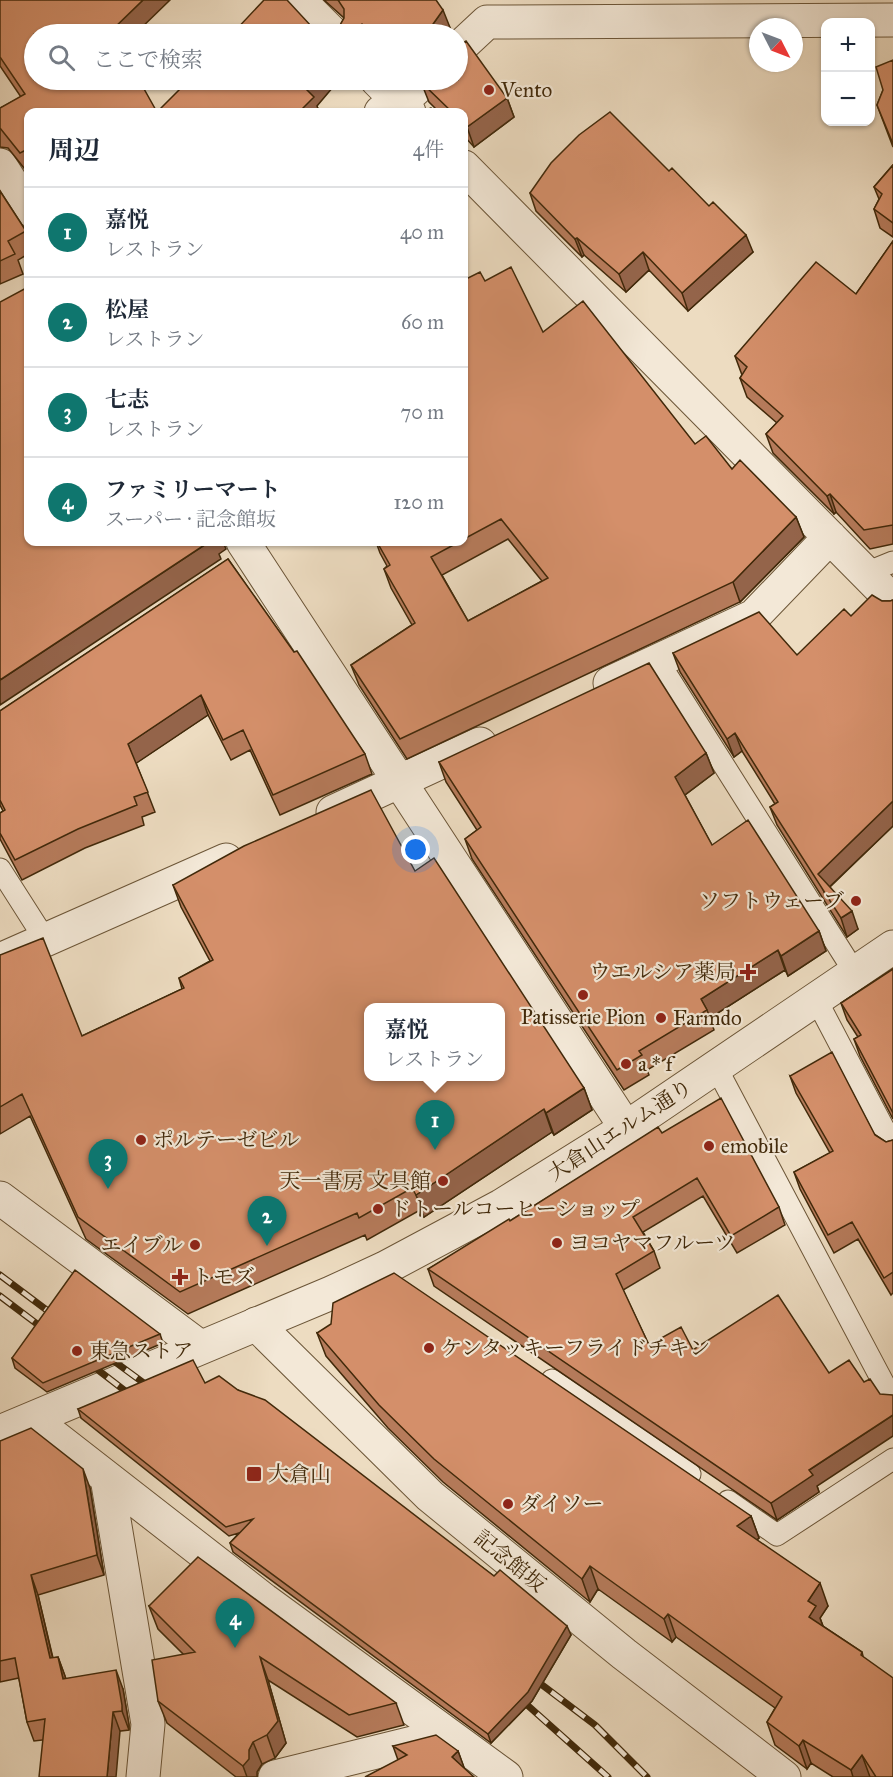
<!DOCTYPE html>
<html lang="ja">
<head>
<meta charset="utf-8">
<style>
	body { margin:0; font-family:"IM FELL Great Primer","Noto Serif JP",serif; background:#f2f2f3; color:#1f2937 }
	.controls { position:absolute; right:18px; top:18px; display:grid; overflow:hidden; border-radius:12px; box-shadow:0 2px 4px #0004 }
	.controls button { width:54px; height:54px; display:grid; place-items:center; padding:0; border:0; border-bottom:2px solid #e0e1e3; background:#fff; color:#1f2937; font:30px sans-serif }
	.compass { position:absolute; left:749px; top:18px; width:54px; height:54px; border-radius:50%; background:#fff; box-shadow:0 2px 4px #0004; rotate:132deg }
	.you { position:absolute; left:416px; top:850px; width:21px; height:21px; margin:-15px; border:4px solid #fff; border-radius:50%; background:#1a73e8; box-shadow:0 0 0 9px #1a73e833 }
	.badge { display:grid; place-items:center; width:39px; height:39px; border-radius:50%; background:#0f766e; color:#fff; font-size:20px; font-weight:700 }
	.pin { position:absolute; translate:-50% -50px; filter:drop-shadow(0 2px 3px #0008) }
	.pin::after { content:''; position:absolute; top:32px; width:21px; height:18px; background:inherit; clip-path:polygon(0 0,100% 0,50% 100%) }
	.popup { position:absolute; left:364px; top:1003px; width:141px; height:78px; box-sizing:border-box; display:grid; place-content:center; border-radius:12px; background:#fff; filter:drop-shadow(0 2px 4px #0005); font-size:20px; white-space:nowrap; color:#747a83 }
	.popup b { font-size:22px; color:#1f2937 }
	.popup::after { content:''; position:absolute; left:50%; top:100%; margin-left:-12px; border:12px solid transparent; border-top-color:#fff }
	.list { margin:0; padding:0; list-style:none }
	h2 { display:flex; justify-content:space-between; align-items:center; height:78px; margin:0; padding:0 24px; font-size:26px }
	h2 small { font-size:20px; font-weight:400; color:#747a83 }
	.list li { display:grid; grid-template-columns:39px 1fr auto; gap:18px; align-items:center; box-sizing:border-box; height:90px; padding:0 24px; border-top:2px solid #e0e1e3 }
	.list b { display:block; font-size:22px; white-space:nowrap }
	.list p { margin:0; font-size:20px; white-space:nowrap; color:#747a83 }
	.list em { font-size:20px; font-style:normal; color:#747a83 }
	.icon { flex:none; width:33px; height:33px; fill:none; stroke:currentColor; stroke-width:2; stroke-linecap:round; stroke-linejoin:round }
	.map { position:relative; flex:none; width:893px; height:1777px; overflow:hidden }
	.search { position:absolute; background:#fff; box-shadow:0 2px 4px #0004; left:24px; top:24px; width:444px; height:66px; display:flex; align-items:center; gap:15px; box-sizing:border-box; padding:0 21px; border-radius:33px; color:#747a83; font-size:22px }
	.panel { position:absolute; background:#fff; box-shadow:0 2px 4px #0004; left:24px; top:108px; width:444px; height:438px; border-radius:12px }
	.map>svg:first-child { display:block }
	.lines { fill:none; stroke-linecap:round; stroke-linejoin:round }
	.service-casing { stroke:#6c5638; stroke-width:23 }
	.minor-casing { stroke:#6c5638; stroke-width:35 }
	.tertiary-casing { stroke:#6c5638; stroke-width:35 }
	.service { stroke:#f3e8d7; stroke-width:21 }
	.minor { stroke:#f3e8d7; stroke-width:33 }
	.tertiary { stroke:#f3e8d7; stroke-width:33 }
	.rail-casing { stroke:#41290a; stroke-width:7 }
	.rail { stroke:#f3e8d7; stroke-width:4.5; stroke-dasharray:14; stroke-linecap:butt }
	.wall { fill:#b67b5b; stroke:#41290a; stroke-width:1.5; fill-rule:evenodd }
	.shaded-wall { fill:#94644a; stroke:#41290a; stroke-width:1.5 }
	.building { fill:#d48f6a; stroke:#41290a; stroke-width:1.5; fill-rule:evenodd }
	.poi-dot { fill:#8f2418; stroke:#f3e8d7; stroke-width:2 }
	.labels { text-anchor:middle; dominant-baseline:central; stroke-width:4.5; stroke-linejoin:round; paint-order:stroke }
	.poi-label { font-size:21px; fill:#41290a; stroke:#f3e8d7; text-anchor:start }
	.street-label { font-size:21px; fill:#41290a; stroke:#f3e8d7 }
</style>
</head>
<body>
<div class="map">
<svg width="893" height="1777" viewBox="0 0 893 1777">
	<rect width="100%" height="100%" fill="#eddcc1"/>
	<filter id="stains"><feTurbulence type="fractalNoise" baseFrequency=".00333" numOctaves="4"/><feColorMatrix values="0 0 0 0 .2 0 0 0 0 .09 0 0 0 0 .02 0 0 0 .5 -.17"/></filter>
	<radialGradient id="worn" r=".72"><stop offset=".6" stop-color="#630" stop-opacity="0"/><stop offset="1" stop-color="#630" stop-opacity=".3"/></radialGradient>
	<g class="lines">
		<defs>
			<path id="service" d="M 866,573 L 893,562
				M 658,661 L 855,973
				M 0,869 L 46,941
				M 816,999 L 893,1146
				M 716,1067 L 893,1401
				M 552,1380 L 690,1474
				M 728,1501 L 777,1535 L 893,1459"/>
			<path id="minor" d="M 299,0 L 333,34
				M 458,49 L 487,22 L 893,20
				M 377,80 L 409,112
				M 381,112 L 400,103 L 425,80
				M 0,165 L 28,209
				M 464,167 L 893,601
				M 243,542 L 626,1128
				M 610,683 L 754,616 L 830,537
				M 333,812 L 480,744
				M 0,960 L 226,860
				M 0,1198 L 200,1347
				M 256,1324 L 430,1496 L 624,1654 L 784,1777
				M 33,1420 L 264,1600 L 506,1777
				M 107,1478 L 148,1724 L 143,1777
				M 275,1777 L 437,1737"/>
			<path id="tertiary" d="M 0,1432 L 331,1293 L 385,1268 L 501,1206 L 626,1128 L 893,947"/>
		</defs>
		<!-- service casing -->
		<use href="#service" class="service-casing"/>
		<!-- minor casing -->
		<use href="#minor" class="minor-casing"/>
		<!-- tertiary casing -->
		<use href="#tertiary" class="tertiary-casing"/>
		<!-- service -->
		<use href="#service" class="service"/>
		<!-- minor -->
		<use href="#minor" class="minor"/>
		<!-- tertiary -->
		<use href="#tertiary" class="tertiary"/>
		<defs>
			<path id="rail" d="M 0,1275 L 60,1320
				M 0,1296 L 49,1333
				M 103,1353 L 156,1392
				M 85,1360 L 137,1400
				M 529,1675 L 595,1725 L 647,1777
				M 516,1695 L 608,1777"/>
		</defs>
		<!-- rail casing -->
		<use href="#rail" class="rail-casing"/>
		<!-- rail -->
		<use href="#rail" class="rail"/>
	</g>
	<!-- wall -->
	<path class="wall" d="M 0,0 L 34,34 L 157,112 L 317,106 L 319,112 L 28,112 L 28,173 L 8,148 L 0,147 L 0,108 L 21,97 L 0,66 Z
		M 324,0 L 436,0 L 451,30 L 447,34 L 232,34 L 312,27 L 320,32 L 331,32 L 339,27 L 344,18 Z
		M 893,60 L 893,147 L 877,105 L 883,90 Z
		M 421,82 L 507,98 L 514,117 L 474,147 L 464,136 L 464,112 L 439,112 L 429,102 Z
		M 893,165 L 893,237 L 880,228 L 874,209 L 879,199 L 874,187 Z
		M 669,171 L 753,252 L 688,311 L 649,270 L 626,292 L 584,255 L 582,257 L 536,211 L 530,193 Z
		M 0,191 L 26,231 L 28,237 L 28,254 L 18,260 L 23,274 L 0,284 Z
		M 893,241 L 893,544 L 870,549 L 836,512 L 834,514 L 773,453 L 766,434 L 777,423 L 747,397 L 740,378 L 742,375 L 735,356 L 856,294 Z
		M 464,280 L 485,281 L 543,332 L 695,444 L 732,469 L 796,517 L 804,537 L 740,602 L 407,759 L 359,685 L 351,665 L 412,625 L 391,588 L 384,569 L 387,566 L 380,553 L 376,542 L 464,542 ZM 508,539 L 542,581 L 468,621 L 442,575 Z
		M 228,559 L 365,754 L 372,774 L 280,815 L 250,750 L 231,760 L 208,715 L 136,763 L 155,812 L 142,817 L 144,825 L 85,848 L 22,880 L 0,839 L 0,813 L 3,811 L 0,805 L 0,711 Z
		M 893,600 L 893,826 L 830,887 L 858,929 L 847,937 L 777,825 L 770,807 L 775,804 L 742,751 L 734,757 L 680,672 L 673,653 L 797,655 L 851,616 L 882,601 L 890,601 Z
		M 706,753 L 714,773 L 685,795 L 712,845 L 819,931 L 826,951 L 788,976 L 785,970 L 710,1018 L 714,1030 L 647,1070 L 649,1075 L 624,1090 L 472,859 L 465,839 L 477,830 L 446,782 L 439,762 Z
		M 415,871 L 584,1088 L 592,1110 L 554,1135 L 552,1132 L 424,1217 L 420,1210 L 367,1240 L 365,1235 L 188,1314 L 86,1239 L 30,1116 L 0,1134 L 0,955 L 82,1036 L 182,989 L 179,978 L 210,961 L 181,907 L 173,885 Z
		M 893,969 L 893,1119 L 860,1056 L 854,1039 L 858,1037 L 847,1020 L 841,1003 Z
		M 790,1076 L 886,1142 L 893,1140 L 893,1293 L 891,1295 L 858,1239 L 834,1253 L 800,1189 L 794,1172 L 830,1153 L 796,1093 Z
		M 662,1133 L 779,1207 L 785,1225 L 737,1253 L 703,1196 L 643,1232 L 654,1251 L 660,1268 L 623,1290 L 649,1345 L 693,1350 L 817,1486 L 819,1492 L 777,1520 L 434,1286 L 428,1269 Z
		M 317,1333 L 751,1516 L 759,1538 L 757,1540 L 828,1606 L 820,1618 L 823,1626 L 862,1652 L 893,1777 L 833,1777 L 811,1763 L 807,1769 L 775,1745 L 767,1722 L 775,1708 L 676,1637 L 672,1642 L 598,1589 L 590,1602 L 443,1482 L 388,1428 L 326,1356 Z
		M 160,1334 L 163,1343 L 47,1392 L 15,1368 L 12,1358 Z
		M 205,1383 L 238,1390 L 494,1576 L 571,1635 L 532,1701 L 491,1743 L 233,1552 L 230,1543 L 239,1533 L 229,1536 L 81,1418 L 78,1409 Z
		M 0,1441 L 90,1488 L 104,1575 L 38,1595 L 53,1658 L 58,1657 L 66,1679 L 123,1689 L 129,1725 L 129,1730 L 34,1741 L 27,1722 L 19,1678 L 0,1682 Z
		M 149,1606 L 396,1703 L 404,1725 L 357,1737 L 268,1680 L 286,1743 L 275,1758 L 262,1764 L 257,1772 L 257,1777 L 236,1777 L 167,1723 L 158,1701 L 183,1654 L 158,1629 Z
		M 393,1746 L 458,1751 L 464,1768 L 398,1760 Z"/>
	<!-- shaded-wall -->
	<path class="shaded-wall" d="M 143,0 L 170,0 L 135,34 L 114,34 L 112,30 Z
		M 443,10 L 451,30 L 447,34 L 433,34 L 433,24 Z
		M 362,24 L 366,34 L 353,34 Z
		M 315,80 L 339,80 L 317,106 L 319,112 L 299,112 L 306,89 Z
		M 507,98 L 514,117 L 474,147 L 467,127 Z
		M 746,235 L 753,252 L 688,311 L 682,293 Z
		M 577,238 L 584,255 L 582,257 L 575,239 Z
		M 643,252 L 649,270 L 626,292 L 619,274 Z
		M 830,494 L 836,512 L 834,514 L 827,496 Z
		M 796,517 L 804,537 L 740,602 L 733,582 Z
		M 209,542 L 225,542 L 224,544 L 226,549 L 219,554 L 221,559 L 0,705 L 0,680 Z
		M 201,695 L 208,715 L 135,764 L 128,744 Z
		M 735,733 L 742,751 L 734,757 L 727,739 Z
		M 706,753 L 714,773 L 682,797 L 675,777 Z
		M 893,801 L 893,826 L 824,892 L 818,874 Z
		M 852,911 L 858,929 L 847,937 L 841,918 Z
		M 819,931 L 826,951 L 788,976 L 781,956 Z
		M 778,950 L 785,970 L 710,1018 L 707,1010 L 701,999 Z
		M 584,1088 L 592,1110 L 554,1135 L 546,1113 Z
		M 544,1109 L 552,1132 L 424,1217 L 416,1195 Z
		M 893,1415 L 893,1436 L 817,1486 L 819,1492 L 777,1520 L 771,1503 L 809,1470 Z
		M 83,1469 L 90,1488 L 104,1575 L 97,1555 Z
		M 751,1516 L 759,1538 L 745,1549 L 737,1526 Z
		M 590,1566 L 598,1589 L 590,1602 L 582,1579 Z
		M 31,1575 L 38,1595 L 57,1677 L 50,1658 Z
		M 820,1583 L 828,1606 L 820,1618 L 824,1629 L 809,1617 L 808,1601 Z
		M 668,1614 L 676,1637 L 672,1642 L 664,1619 Z
		M 567,1626 L 571,1635 L 532,1701 L 491,1743 L 488,1734 Z
		M 58,1657 L 65,1676 L 70,1699 L 63,1679 Z
		M 260,1657 L 268,1680 L 286,1743 L 275,1758 L 267,1735 Z
		M 116,1670 L 123,1689 L 129,1725 L 129,1730 L 122,1711 Z
		M 113,1712 L 120,1731 L 116,1777 L 107,1777 Z
		M 803,1740 L 811,1763 L 807,1769 L 799,1746 Z
		M 253,1742 L 262,1764 L 257,1772 L 257,1777 L 247,1777 L 243,1766 L 249,1750 Z
		M 458,1751 L 465,1770 L 452,1757 Z
		M 862,1755 L 870,1777 L 853,1777 L 851,1770 Z"/>
	<!-- building -->
	<path class="building" d="M 0,0 L 143,0 L 112,30 L 115,34 L 34,34 L 34,80 L 139,80 L 157,112 L 189,80 L 315,80 L 306,89 L 314,97 L 299,112 L 28,112 L 28,149 L 20,153 L 0,128 L 0,108 L 25,94 L 0,57 Z
		M 264,0 L 287,0 L 312,27 L 320,32 L 331,32 L 339,27 L 344,18 L 344,9 L 338,0 L 436,0 L 443,10 L 433,24 L 432,33 L 433,34 L 373,34 L 362,24 L 353,34 L 232,34 Z
		M 466,41 L 507,98 L 467,127 L 464,124 L 464,112 L 452,112 L 421,82 L 424,80 L 458,80 L 458,46 Z
		M 893,60 L 893,144 L 877,105 L 883,90 L 876,67 Z
		M 431,108 L 433,112 L 421,112 Z
		M 610,112 L 669,171 L 672,168 L 709,206 L 713,202 L 746,235 L 682,293 L 643,252 L 619,274 L 577,238 L 575,239 L 530,193 L 551,163 L 579,135 Z
		M 893,165 L 893,223 L 874,209 L 882,194 L 874,187 Z
		M 0,191 L 26,231 L 8,241 L 15,254 L 0,261 Z
		M 893,241 L 893,525 L 864,530 L 830,494 L 827,496 L 766,434 L 783,416 L 740,378 L 747,367 L 735,356 L 816,262 L 856,294 Z
		M 511,267 L 543,332 L 583,301 L 695,444 L 706,436 L 732,469 L 740,460 L 796,517 L 733,582 L 400,739 L 351,665 L 415,623 L 384,569 L 390,565 L 377,542 L 459,542 L 431,557 L 468,621 L 548,578 L 501,519 L 464,539 L 464,280 L 480,272 L 485,281 Z
		M 28,287 L 28,542 L 209,542 L 0,680 L 0,302 Z
		M 228,559 L 294,652 L 297,651 L 365,754 L 273,795 L 243,730 L 223,740 L 201,695 L 128,744 L 148,792 L 134,797 L 137,805 L 78,829 L 15,860 L 0,833 L 0,813 L 5,810 L 0,800 L 0,711 Z
		M 872,595 L 882,601 L 890,601 L 893,600 L 893,801 L 818,874 L 852,911 L 841,918 L 770,807 L 778,802 L 735,733 L 727,739 L 673,653 L 759,612 L 797,655 L 844,609 L 851,616 Z
		M 649,663 L 706,753 L 675,777 L 712,845 L 748,820 L 819,931 L 781,956 L 778,950 L 701,999 L 707,1010 L 639,1051 L 642,1055 L 617,1070 L 465,839 L 481,827 L 439,762 Z
		M 371,790 L 415,871 L 434,858 L 584,1088 L 546,1113 L 544,1109 L 416,1195 L 412,1188 L 359,1218 L 357,1213 L 180,1292 L 78,1217 L 22,1094 L 0,1107 L 0,955 L 43,938 L 82,1036 L 184,988 L 179,978 L 213,960 L 173,885 L 244,846 ZM 369,1008 L 501,1008 L 501,1077 L 369,1077 Z
		M 893,969 L 893,1113 L 854,1039 L 861,1035 L 841,1003 Z
		M 832,1052 L 875,1135 L 886,1142 L 893,1140 L 893,1272 L 884,1278 L 852,1222 L 828,1235 L 794,1172 L 833,1151 L 790,1076 Z
		M 721,1098 L 779,1207 L 731,1236 L 697,1178 L 633,1217 L 654,1251 L 616,1274 L 649,1345 L 681,1327 L 693,1350 L 778,1295 L 829,1373 L 849,1360 L 864,1382 L 870,1379 L 880,1394 L 893,1395 L 893,1415 L 809,1470 L 813,1475 L 771,1503 L 428,1269 L 509,1219 L 510,1221 L 658,1127 L 662,1133 Z
		M 75,1270 L 160,1334 L 43,1383 L 12,1358 Z
		M 394,1273 L 751,1516 L 737,1526 L 820,1583 L 808,1601 L 816,1606 L 809,1617 L 862,1652 L 861,1655 L 893,1678 L 893,1777 L 876,1777 L 862,1755 L 851,1770 L 803,1740 L 799,1746 L 767,1722 L 782,1697 L 668,1614 L 664,1619 L 590,1566 L 582,1579 L 434,1459 L 379,1405 L 317,1333 L 331,1324 L 333,1303 Z
		M 193,1360 L 205,1383 L 219,1376 L 238,1390 L 265,1400 L 494,1576 L 500,1570 L 567,1626 L 528,1692 L 488,1734 L 230,1543 L 253,1519 L 226,1527 L 78,1409 Z
		M 31,1428 L 83,1469 L 97,1555 L 31,1575 L 50,1658 L 58,1657 L 63,1679 L 116,1670 L 122,1705 L 122,1711 L 113,1712 L 107,1777 L 39,1777 L 45,1719 L 27,1722 L 15,1658 L 0,1661 L 0,1441 Z
		M 198,1557 L 396,1703 L 349,1715 L 260,1657 L 278,1721 L 267,1735 L 253,1742 L 249,1750 L 249,1759 L 243,1766 L 158,1701 L 152,1660 L 195,1652 L 149,1606 Z
		M 436,1735 L 458,1751 L 452,1757 L 474,1777 L 365,1777 L 407,1755 L 393,1746 Z"/>
	<!-- markers -->
	<g class="poi-dot">
		<circle cx="489" cy="90" r="6"/>
		<circle cx="856" cy="901" r="6"/>
		<path d="M745 963h6v6h6v6h-6v6h-6v-6h-6v-6h6z"/>
		<circle cx="583" cy="995" r="6"/>
		<circle cx="661" cy="1018" r="6"/>
		<circle cx="626" cy="1064" r="6"/>
		<circle cx="141" cy="1140" r="6"/>
		<circle cx="709" cy="1146" r="6"/>
		<circle cx="443" cy="1181" r="6"/>
		<circle cx="378" cy="1209" r="6"/>
		<circle cx="557" cy="1243" r="6"/>
		<circle cx="195" cy="1245" r="6"/>
		<path d="M177 1268h6v6h6v6h-6v6h-6v-6h-6v-6h6z"/>
		<circle cx="429" cy="1348" r="6"/>
		<circle cx="77" cy="1351" r="6"/>
		<rect x="246" y="1466" width="16" height="16" rx="3"/>
		<circle cx="508" cy="1504" r="6"/>
	</g>
	<g class="labels">
		<!-- poi labels -->
		<g class="poi-label">
			<text x="501" y="90">Vento</text>
			<text x="844" y="901" text-anchor="end">ソフトウェーブ</text>
			<text x="736" y="972" text-anchor="end">ウエルシア薬局</text>
			<text x="583" y="1017" text-anchor="middle">Patisserie Pion</text>
			<text x="673" y="1018">Farmdo</text>
			<text x="638" y="1064">a * f</text>
			<text x="153" y="1140">ポルテーゼビル</text>
			<text x="721" y="1146">emobile</text>
			<text x="431" y="1181" text-anchor="end">天一書房 文具館</text>
			<text x="390" y="1209">ドトールコーヒーショップ</text>
			<text x="569" y="1243">ヨコヤマフルーツ</text>
			<text x="183" y="1245" text-anchor="end">エイブル</text>
			<text x="192" y="1277">トモズ</text>
			<text x="441" y="1348">ケンタッキーフライドチキン</text>
			<text x="89" y="1351">東急ストア</text>
			<text x="268" y="1474">大倉山</text>
			<text x="520" y="1504">ダイソー</text>
		</g>
		<!-- street labels -->
		<g class="street-label">
			<text transform="translate(620 1130) rotate(-33)">大倉山エルム通り</text>
			<text transform="translate(510 1561) rotate(39)">記念館坂</text>
		</g>
	</g>
	<rect width="100%" height="100%" filter="url(#stains)"/>
	<rect width="100%" height="100%" fill="url(#worn)"/>
</svg>
<div class="controls">
<button>+</button>
<button>−</button>
</div>
<svg class="compass" viewBox="-18 -18 36 36"><path d="M0-13l5 13h-10z" fill="#e53935"/><path d="M0 13l5-13h-10z" fill="#747a83"/></svg>
<div class="you"></div>
<div class="pin badge" style="left:435px;top:1150px">1</div>
<div class="popup"><b>嘉悦</b>レストラン</div>
<div class="pin badge" style="left:267px;top:1246px">2</div>
<div class="pin badge" style="left:108px;top:1189px">3</div>
<div class="pin badge" style="left:235px;top:1648px">4</div>
<div class="search"><svg class="icon" aria-label="search" viewBox="0 0 24 24"><circle cx="10" cy="10" r="6"/><path d="M15 15l6 6"/></svg>ここで検索</div>
<section class="panel">
<h2>周辺<small>4件</small></h2>
<ul class="list">
<li><span class="badge">1</span><div><b>嘉悦</b><p>レストラン</p></div><em>40 m</em></li>
<li><span class="badge">2</span><div><b>松屋</b><p>レストラン</p></div><em>60 m</em></li>
<li><span class="badge">3</span><div><b>七志</b><p>レストラン</p></div><em>70 m</em></li>
<li><span class="badge">4</span><div><b>ファミリーマート</b><p>スーパー · 記念館坂</p></div><em>120 m</em></li>
</ul>
</section>
</div>
</body>
</html>
